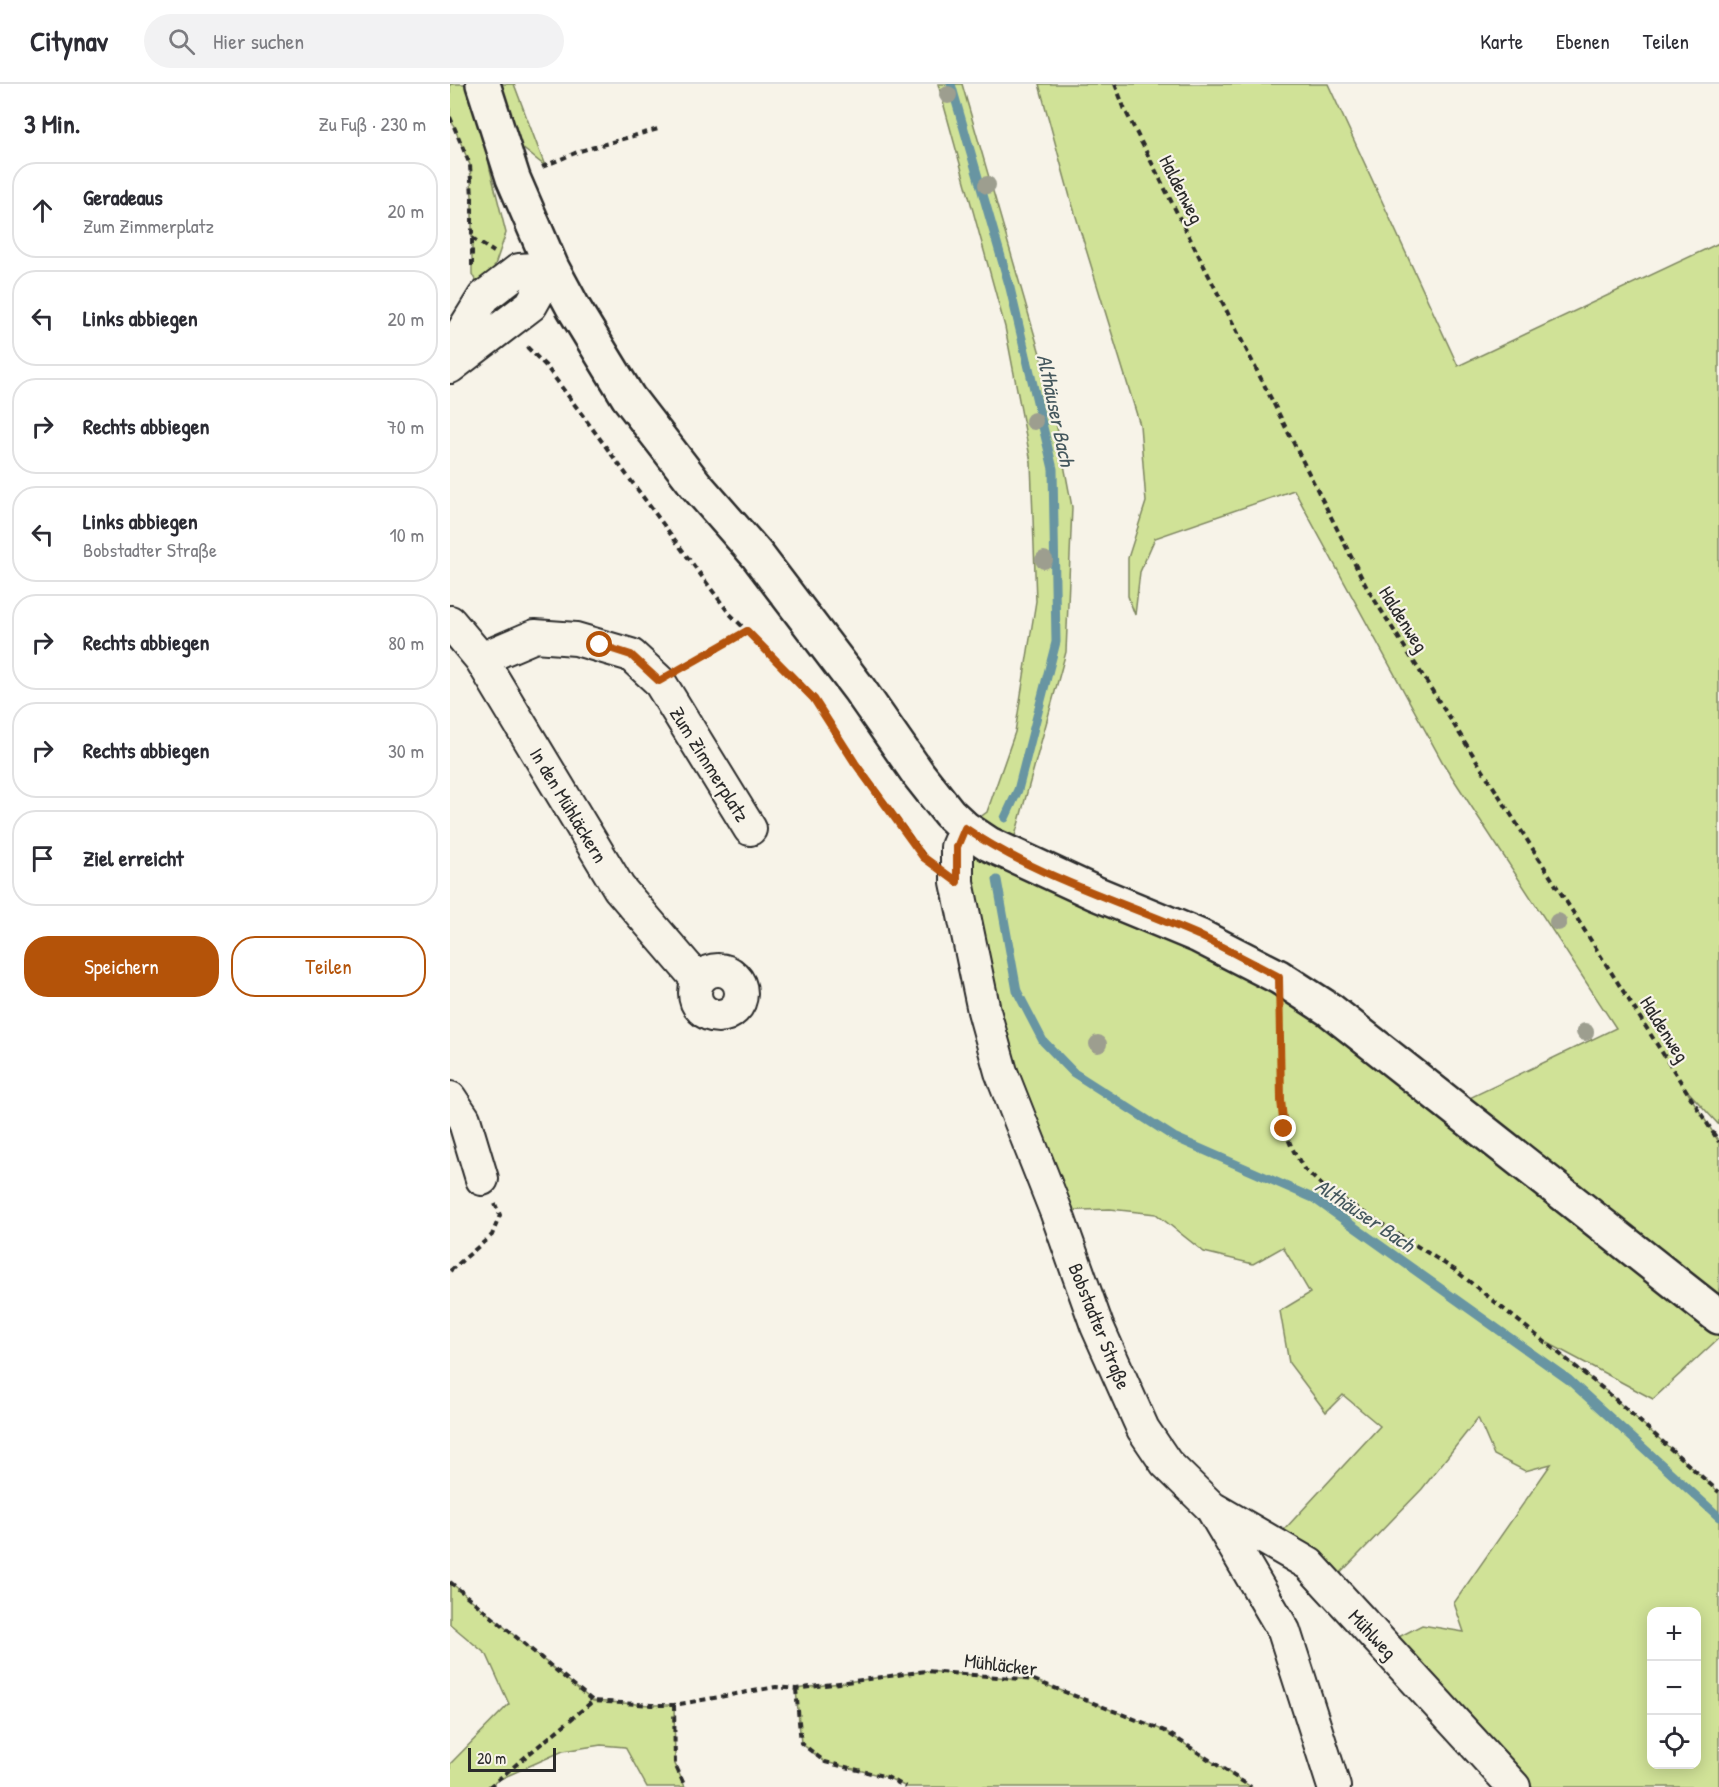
<!DOCTYPE html>
<html lang="de">
<head>
<meta charset="utf-8">
<style>
	body { margin:0; font-family:"Patrick Hand",sans-serif; background:#f2f2f3; color:#2b2b33 }
	.controls { position:absolute; right:18px; bottom:18px; display:grid; overflow:hidden; border-radius:12px; box-shadow:0 3px 15px #0003 }
	.controls button { width:54px; height:54px; display:grid; place-items:center; padding:0; border:0; border-bottom:2px solid #e1e1e2; background:#fff; color:#2b2b33; font:30px sans-serif }
	.scale { position:absolute; left:18px; bottom:15px; width:88px; box-sizing:border-box; padding-left:6px; border:3px solid #2b2b2b; border-top:0; font-size:16px; line-height:21px; white-space:nowrap; color:#2b2b2b; -webkit-text-stroke:4px #f7f3e8; paint-order:stroke }
	.stop { position:absolute; width:18px; height:18px; margin:-14px; border:4px solid #b45309; border-radius:50%; background:#fff }
	.stop.end { background:#b45309; border-color:#fff; box-shadow:0 2px 6px #0008 }
	.list { margin:0; padding:0; list-style:none }
	h2 { display:flex; justify-content:space-between; align-items:center; height:78px; margin:0; padding:0 24px; font-size:26px }
	h2 small { font-size:20px; font-weight:400; color:#7c7c81 }
	.list li { display:grid; grid-template-columns:39px 1fr auto; gap:18px; align-items:center; box-sizing:border-box; height:96px; margin:0 12px 12px; padding:0 12px; border:2px solid #e1e1e2; border-radius:24px }
	.list b { display:block; font-size:22px; white-space:nowrap }
	.list p { margin:0; font-size:20px; white-space:nowrap; color:#7c7c81 }
	.list em { font-size:20px; font-style:normal; color:#7c7c81 }
	.actions { display:flex; gap:12px; padding:18px 24px }
	.actions a { flex:1; padding:14px 0; border:2px solid #b45309; border-radius:24px; text-align:center; font-size:21px; color:#b45309 }
	.actions .main { background:#b45309; color:#fff }
	.icon { flex:none; width:33px; height:33px; fill:none; stroke:currentColor; stroke-width:2; stroke-linecap:round; stroke-linejoin:round }
	.map { position:relative; flex:none; width:1269px; height:1703px; overflow:hidden }
	header { display:flex; align-items:center; gap:36px; box-sizing:border-box; height:84px; padding:0 30px; background:#fff; border-bottom:2px solid #e1e1e2 }
	header strong { font-size:28px }
	nav { display:flex; gap:33px; margin-inline-start:auto; font-size:21px }
	.search { width:420px; height:54px; background:#f2f2f3; display:flex; align-items:center; gap:15px; box-sizing:border-box; padding:0 21px; border-radius:33px; color:#7c7c81; font-size:22px }
	main { display:flex }
	aside { flex:1; background:#fff }
	.map>svg:first-child { display:block }
	.green { fill:#d0e297; stroke:#7e8661; stroke-width:1.5; fill-rule:evenodd }
	.lines { fill:none; stroke-linecap:round; stroke-linejoin:round }
	.stream { stroke:#6895a2; stroke-width:9 }
	.street-casing { stroke:#2b2b2b; stroke-width:36 }
	.secondary-casing { stroke:#2b2b2b; stroke-width:38 }
	.path { stroke:#2b2b2b; stroke-width:4; stroke-dasharray:6 4.5; stroke-linecap:butt }
	.street { stroke:#f7f3e8; stroke-width:32 }
	.secondary { stroke:#f7f3e8; stroke-width:33 }
	.tree { fill:#9d9e8f }
	.route { stroke:#b45309; stroke-width:8 }
	.labels { text-anchor:middle; dominant-baseline:central; stroke-width:4.5; stroke-linejoin:round; paint-order:stroke }
	.street-label { font-size:20px; fill:#2b2b2b; stroke:#f7f3e8 }
	.water-label { font-size:21px; font-style:italic; fill:#44575d; stroke:#f7f3e8 }
</style>
</head>
<body>
<header>
<strong>Citynav</strong>
<div class="search"><svg class="icon" aria-label="search" viewBox="0 0 24 24"><circle cx="10" cy="10" r="6"/><path d="M15 15l6 6"/></svg>Hier suchen</div>
<nav><a>Karte</a><a>Ebenen</a><a>Teilen</a></nav>
</header>
<main>
<aside>
<h2>3 Min.<small>Zu Fuß · 230 m</small></h2>
<ul class="list">
<li><svg class="icon" aria-label="ahead" viewBox="0 0 24 24"><path d="M12 20V5M6 11l6-6 6 6"/></svg><div><b>Geradeaus</b><p>Zum Zimmerplatz</p></div><em>20 m</em></li>
<li><svg class="icon" aria-label="left" viewBox="0 0 24 24"><path d="M17 20v-9H6M10 6l-5 5 5 5"/></svg><div><b>Links abbiegen</b></div><em>20 m</em></li>
<li><svg class="icon" aria-label="right" viewBox="0 0 24 24"><path d="M7 20v-9h11M14 6l5 5-5 5"/></svg><div><b>Rechts abbiegen</b></div><em>70 m</em></li>
<li><svg class="icon" aria-label="left" viewBox="0 0 24 24"><path d="M17 20v-9H6M10 6l-5 5 5 5"/></svg><div><b>Links abbiegen</b><p>Bobstadter Straße</p></div><em>10 m</em></li>
<li><svg class="icon" aria-label="right" viewBox="0 0 24 24"><path d="M7 20v-9h11M14 6l5 5-5 5"/></svg><div><b>Rechts abbiegen</b></div><em>80 m</em></li>
<li><svg class="icon" aria-label="right" viewBox="0 0 24 24"><path d="M7 20v-9h11M14 6l5 5-5 5"/></svg><div><b>Rechts abbiegen</b></div><em>30 m</em></li>
<li><svg class="icon" aria-label="arrive" viewBox="0 0 24 24"><path d="M6 21V4h12l-3 4 3 4H6"/></svg><div><b>Ziel erreicht</b></div></li>
</ul>
<div class="actions"><a class="main">Speichern</a><a>Teilen</a></div>
</aside>
<div class="map">
<svg width="1269" height="1703" viewBox="0 0 1269 1703">
	<rect width="100%" height="100%" fill="#f7f3e8"/>
	<filter id="ink" filterUnits="userSpaceOnUse"><feTurbulence type="fractalNoise" baseFrequency=".0167" numOctaves="2"/><feDisplacementMap in="SourceGraphic" scale="12" xChannelSelector="R" yChannelSelector="G"/><feConvolveMatrix kernelMatrix="1 2 1 2 8 2 1 2 1" color-interpolation-filters="sRGB"/></filter>
	<g filter="url(#ink)">
		<!-- green -->
		<path class="green" d="M 0,0 L 27,0 L 40,85 L 56,149 L 34,213 L 22,190 L 22,113 L 20,81 L 0,33 Z
			M 45,0 L 64,0 L 95,82 L 71,63 L 51,10 Z
			M 488,0 L 512,0 L 599,301 L 622,423 L 616,568 L 560,770 L 749,852 L 1003,1022 L 1166,944 L 993,679 L 844,406 L 705,454 L 690,488 L 685,531 L 678,512 L 678,474 L 696,418 L 690,341 L 620,113 L 589,0 L 878,0 L 1008,282 L 1269,159 L 1269,1041 L 1235,1004 L 1269,1058 L 1269,1254 L 1203,1315 L 1096,1258 L 1156,1307 L 1269,1408 L 1269,1703 L 1064,1703 L 933,1561 L 972,1541 L 1014,1548 L 1004,1519 L 1101,1380 L 1075,1387 L 1044,1371 L 1028,1334 L 972,1405 L 878,1502 L 822,1459 L 930,1342 L 893,1311 L 876,1328 L 839,1279 L 830,1227 L 860,1209 L 833,1163 L 803,1180 L 754,1168 L 706,1130 L 660,1125 L 606,1127 L 551,988 L 515,744 L 537,728 L 565,648 L 586,517 L 581,378 L 555,243 ZM 1202,1528 L 1246,1528 L 1246,1680 L 1202,1680 Z
			M 0,1498 L 143,1617 L 201,1621 L 224,1621 L 225,1680 L 235,1703 L 197,1703 L 175,1663 L 151,1661 L 113,1667 L 48,1696 L 39,1703 L 0,1703 L 0,1680 L 59,1620 L 37,1571 L 0,1540 Z
			M 476,1587 L 584,1596 L 715,1647 L 801,1703 L 456,1703 L 437,1693 L 375,1678 L 351,1659 L 346,1605 Z"/>
		<g class="lines">
			<!-- stream -->
			<path class="stream" d="M 501,0 L 560,204 L 603,385 L 606,558 L 568,706 L 555,734
				M 547,796 L 567,907 L 593,957 L 624,989 L 724,1053 L 865,1115 L 1119,1296 L 1269,1433"/>
			<defs>
				<path id="street" d="M 0,268 L 34,213 L 69,186 L 102,184
					M 0,283 L 81,221 L 102,184
					M 0,538 L 31,575 L 169,804 L 248,896
					M 31,575 L 85,552 L 126,555 L 181,571 L 209,597 L 300,745
					M 515,744 L 507,763 L 507,798 L 534,927 L 551,988 L 606,1127 L 647,1242 L 693,1345 L 716,1379 L 761,1423 L 834,1547 L 884,1703
					M245 909a23 23 0 1 1 46 0a23 23 0 1 1-46 0Z
					M 0,1014 L 14,1035 L 32,1095
					M 764,1425 L 859,1480 L 1064,1703"/>
				<path id="secondary" d="M 33,0 L 63,94 L 102,184 L 123,223 L 178,313 L 245,400 L 307,471 L 409,605 L 469,691 L 499,729 L 515,744 L 539,760 L 645,809 L 749,852 L 829,893 L 880,926 L 1269,1233"/>
			</defs>
			<!-- street casing -->
			<use href="#street" class="street-casing"/>
			<!-- secondary casing -->
			<use href="#secondary" class="secondary-casing"/>
			<!-- path -->
			<path class="path" d="M 665,0 L 675,26 L 917,504 L 1269,1058
				M 0,33 L 20,81 L 22,113 L 22,185
				M 92,83 L 130,67 L 208,45
				M 22,154 L 44,168
				M 77,263 L 96,282 L 279,529 L 364,615 L 405,679 L 477,776
				M 236,582 L 297,547
				M 830,931 L 831,1016 L 834,1045 L 842,1064 L 854,1085 L 875,1104 L 1005,1186 L 1156,1307 L 1269,1408
				M 0,1187 L 42,1151 L 50,1131 L 45,1120
				M 0,1498 L 143,1617 L 201,1621 L 224,1621 L 326,1603 L 346,1605 L 476,1587 L 584,1596 L 715,1647 L 801,1703
				M 346,1605 L 351,1659 L 375,1678 L 437,1693 L 456,1703
				M 224,1621 L 225,1680 L 235,1703
				M 39,1703 L 143,1617"/>
			<!-- street -->
			<use href="#street" class="street"/>
			<!-- secondary -->
			<use href="#secondary" class="secondary"/>
		</g>
		<!-- trees -->
		<g class="tree">
			<circle cx="498" cy="11" r="9"/>
			<circle cx="537" cy="101" r="9"/>
			<circle cx="584" cy="337" r="9"/>
			<circle cx="594" cy="476" r="9"/>
			<circle cx="1108" cy="838" r="9"/>
			<circle cx="1135" cy="948" r="9"/>
			<circle cx="648" cy="960" r="9"/>
		</g>
	</g>
	<g class="lines" filter="url(#ink)">
		<!-- route -->
		<path class="route" d="M 150,561 L 181,571 L 209,597 L 297,547 L 364,615 L 405,679 L 473,773 L 507,798 L 507,763 L 515,744 C 585,792 670,817 748,851 C 775,864 802,879 829,893 L 831,1016 L 834,1045"/>
	</g>
	<g class="labels">
		<!-- street labels -->
		<g class="street-label">
			<text transform="translate(732 105) rotate(63)">Haldenweg</text>
			<text transform="translate(954 535) rotate(58)">Haldenweg</text>
			<text transform="translate(260 680) rotate(58)">Zum Zimmerplatz</text>
			<text transform="translate(119 721) rotate(59)">In den Mühläckern</text>
			<text transform="translate(1215 945) rotate(58)">Haldenweg</text>
			<text transform="translate(650 1242) rotate(68)">Bobstadter Straße</text>
			<text transform="translate(923 1550) rotate(47)">Mühlweg</text>
			<text transform="translate(551 1580) rotate(7)">Mühläcker</text>
		</g>
		<!-- water labels -->
		<g class="water-label">
			<text transform="translate(606 326) rotate(78)">Althäuser Bach</text>
			<text transform="translate(915 1131) rotate(34)">Althäuser Bach</text>
		</g>
	</g>
</svg>
<div class="controls">
<button>+</button>
<button>−</button>
<button><svg class="icon" aria-label="locate" viewBox="0 0 24 24"><circle cx="12" cy="12" r="6"/><path d="M12 2v4M12 18v4M2 12h4M18 12h4"/></svg></button>
</div>
<div class="scale">20 m</div>
<div class="stop" style="left:150px;top:561px"></div>
<div class="stop end" style="left:834px;top:1045px"></div>
</div>
</main>
</body>
</html>
